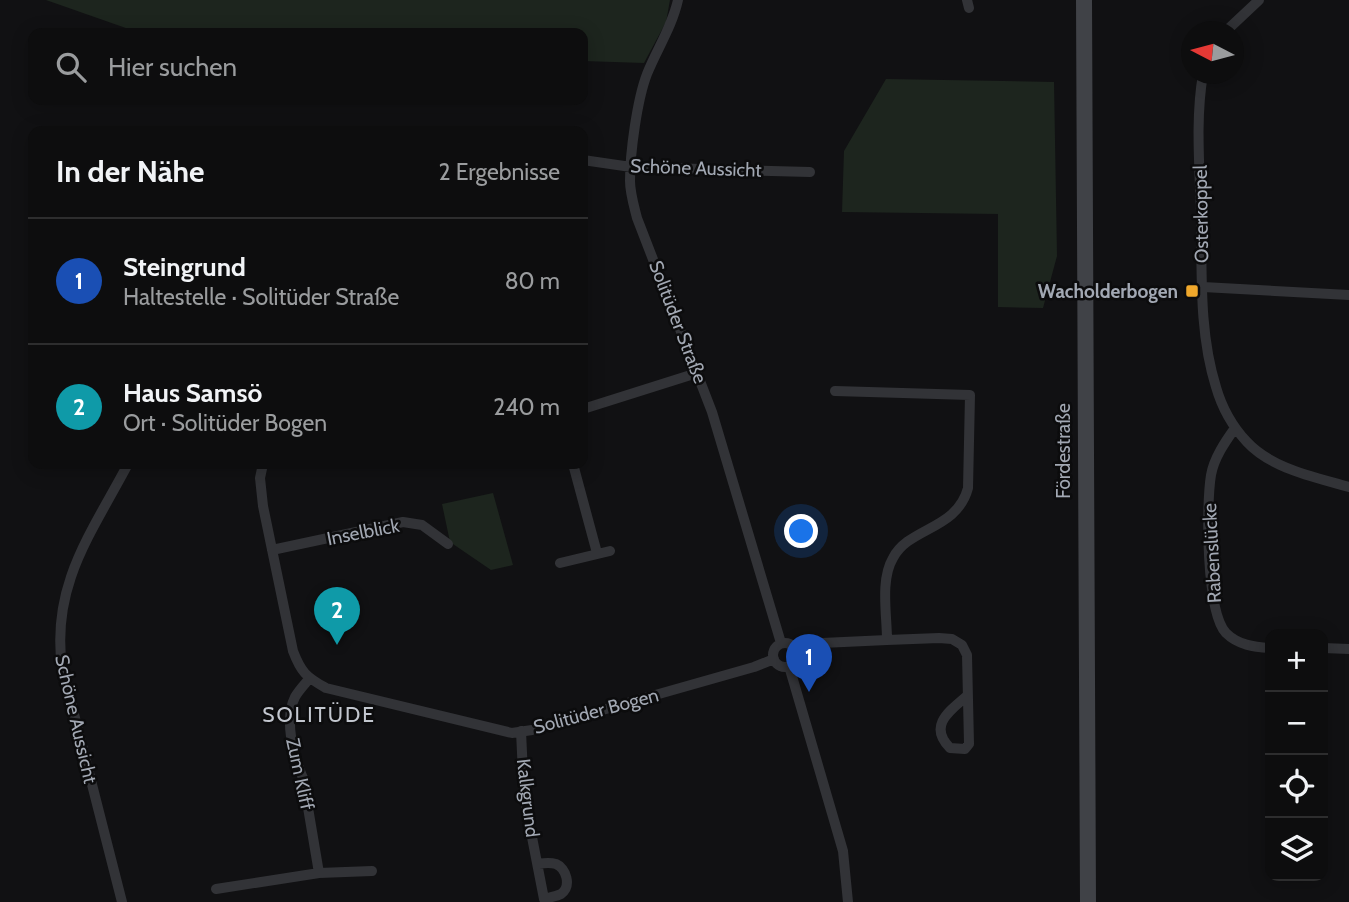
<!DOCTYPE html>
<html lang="de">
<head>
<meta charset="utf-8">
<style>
	body { margin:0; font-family:Cabin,sans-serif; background:#1b1b1c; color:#f1f3f6 }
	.controls { position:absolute; right:21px; bottom:21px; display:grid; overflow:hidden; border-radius:14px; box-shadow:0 4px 18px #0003 }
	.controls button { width:63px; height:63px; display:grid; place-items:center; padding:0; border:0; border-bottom:2px solid #2d2d2e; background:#0d0d0e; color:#f1f3f6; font:35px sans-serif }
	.compass { position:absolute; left:1181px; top:21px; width:63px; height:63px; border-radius:50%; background:#0d0d0e; box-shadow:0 4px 18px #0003; rotate:276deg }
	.you { position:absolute; left:802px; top:532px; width:24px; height:24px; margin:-18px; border:5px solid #fff; border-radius:50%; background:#1a73e8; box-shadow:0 0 0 10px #1a73e833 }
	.badge { display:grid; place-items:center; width:46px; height:46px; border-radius:50%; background:#b45309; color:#fff; font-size:23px; font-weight:700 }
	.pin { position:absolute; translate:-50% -58px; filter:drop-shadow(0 2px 4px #0008) }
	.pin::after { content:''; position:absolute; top:37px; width:24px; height:21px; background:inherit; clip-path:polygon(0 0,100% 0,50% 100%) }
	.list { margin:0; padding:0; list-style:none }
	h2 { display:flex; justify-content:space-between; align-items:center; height:91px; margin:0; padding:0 28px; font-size:30px }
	h2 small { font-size:23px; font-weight:400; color:#9a9c9e }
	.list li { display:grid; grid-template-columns:46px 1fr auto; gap:21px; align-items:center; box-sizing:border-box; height:126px; padding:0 28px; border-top:2px solid #2d2d2e }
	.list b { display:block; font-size:26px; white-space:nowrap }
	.list p { margin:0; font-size:23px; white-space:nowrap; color:#9a9c9e }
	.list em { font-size:23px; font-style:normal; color:#9a9c9e }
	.icon { flex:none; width:38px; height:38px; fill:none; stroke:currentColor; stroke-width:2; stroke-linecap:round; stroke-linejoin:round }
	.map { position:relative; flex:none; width:1349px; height:902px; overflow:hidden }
	.search { position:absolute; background:#0d0d0e; box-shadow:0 4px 18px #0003; left:28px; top:28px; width:560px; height:77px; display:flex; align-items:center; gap:18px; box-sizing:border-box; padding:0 24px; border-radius:14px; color:#9a9c9e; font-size:26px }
	.panel { position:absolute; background:#0d0d0e; box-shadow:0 4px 18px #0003; left:28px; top:126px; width:560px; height:343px; border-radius:14px }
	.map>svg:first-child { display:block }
	.green { fill:#1d251e }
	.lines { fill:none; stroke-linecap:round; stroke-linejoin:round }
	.minor { stroke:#323337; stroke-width:10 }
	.secondary { stroke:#404247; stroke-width:16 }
	.poi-dot { fill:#f0a82c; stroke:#0c0c0d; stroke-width:2.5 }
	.labels { text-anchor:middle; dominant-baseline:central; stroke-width:5; stroke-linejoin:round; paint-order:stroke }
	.street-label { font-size:19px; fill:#a2a8b3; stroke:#0c0c0d }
	.poi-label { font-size:19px; font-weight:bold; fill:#a2a8b3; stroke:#0c0c0d; text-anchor:end }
	.neighbourhood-label { font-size:21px; letter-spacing:2px; fill:#c3c7cf; stroke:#0c0c0d }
</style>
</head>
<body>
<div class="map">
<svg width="1349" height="902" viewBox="0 0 1349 902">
	<rect width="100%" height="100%" fill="#111113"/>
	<!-- green -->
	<path class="green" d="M 46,0 L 670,0 L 666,22 L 644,63 L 583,61 L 583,33 L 140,33 Z
		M 886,79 L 1054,82 L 1057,256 L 1043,308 L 998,307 L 998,214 L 842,212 L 844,151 Z
		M 493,493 L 513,565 L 491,570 L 450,542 L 442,504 Z"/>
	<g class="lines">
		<!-- minor -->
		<path class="minor" d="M 678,0 C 672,27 657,49 647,74 C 637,100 630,153 630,181 C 630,193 634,206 637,218 L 712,412 L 781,643
			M 967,0 L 969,8
			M 1225,32 L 1259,0
			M 1203,74 C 1195,121 1200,170 1201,217 C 1202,274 1199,333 1216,387 C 1222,408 1232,426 1247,442 C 1272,469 1315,477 1349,487
			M 583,160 L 631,167 L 810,172
			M 1203,287 L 1349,295
			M 583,409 L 697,373
			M 1235,428 C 1225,442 1214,458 1211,475 C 1206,505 1206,612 1226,633 C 1238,645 1254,647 1270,648
			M 263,464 L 260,478 L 263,506 L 293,651 C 301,672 306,677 326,688 L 512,733 L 532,730 L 754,667 L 774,659
			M 573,464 L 597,553
			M 272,550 L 403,522 L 422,525 L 448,544
			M 560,563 L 610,551
			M 887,640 L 939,638 L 952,639 L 962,645 L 967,655 L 969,744 L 965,749 L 950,748 C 927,725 951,710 968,695
			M773 655a12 12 0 1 1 24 0a12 12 0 1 1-24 0Z
			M 1323,648 L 1349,649
			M 796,651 L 822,643 L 887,640 C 887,615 880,580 893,558 C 909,527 957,530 968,488 L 970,395 L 835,391
			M 789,666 L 843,851 L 848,902
			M 309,679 C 304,685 299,690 295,697 C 284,719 293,756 303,778 L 319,873
			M 521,731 L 524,796 L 544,899 C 548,898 557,896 561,894 C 572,886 566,868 556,864 C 549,862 544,863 538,864
			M 216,889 L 319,873 L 372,871
			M 122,902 L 62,667 C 51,585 91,534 128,464"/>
		<!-- secondary -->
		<path class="secondary" d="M 1084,0 L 1088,902"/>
	</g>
	<!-- markers -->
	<rect class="poi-dot" x="1185" y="284" width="14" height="14" rx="3.5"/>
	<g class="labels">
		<!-- street labels -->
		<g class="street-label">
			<text transform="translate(696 168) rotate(2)">Schöne Aussicht</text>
			<text transform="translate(1201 214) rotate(-91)">Osterkoppel</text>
			<text transform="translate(678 322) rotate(69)">Solitüder Straße</text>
			<text transform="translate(1063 451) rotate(-90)">Fördestraße</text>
			<text transform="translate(363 532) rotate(-11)">Inselblick</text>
			<text transform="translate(1212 553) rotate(-93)">Rabenslücke</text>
			<text transform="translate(596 711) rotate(-15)">Solitüder Bogen</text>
			<text transform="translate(76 719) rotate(77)">Schöne Aussicht</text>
			<text transform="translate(300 774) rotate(78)">Zum Kliff</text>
			<text transform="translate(528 798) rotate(83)">Kalkgrund</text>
		</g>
		<!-- poi labels -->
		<g class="poi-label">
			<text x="1178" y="291">Wacholderbogen</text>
		</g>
		<!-- neighbourhood labels -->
		<g class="neighbourhood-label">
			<text x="319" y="714">SOLITÜDE</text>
		</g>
	</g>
</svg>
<div class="controls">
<button>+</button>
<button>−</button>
<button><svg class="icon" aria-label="locate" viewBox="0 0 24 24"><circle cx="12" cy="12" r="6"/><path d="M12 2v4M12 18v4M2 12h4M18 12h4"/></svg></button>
<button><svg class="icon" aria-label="layers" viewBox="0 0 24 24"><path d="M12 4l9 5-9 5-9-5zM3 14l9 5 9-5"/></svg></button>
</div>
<svg class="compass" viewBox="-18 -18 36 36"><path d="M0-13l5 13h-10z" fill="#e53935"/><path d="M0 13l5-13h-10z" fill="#9a9c9e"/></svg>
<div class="you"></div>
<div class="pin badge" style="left:809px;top:692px;background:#1a4fb4">1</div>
<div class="pin badge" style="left:337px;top:645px;background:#0f9aa8">2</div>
<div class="search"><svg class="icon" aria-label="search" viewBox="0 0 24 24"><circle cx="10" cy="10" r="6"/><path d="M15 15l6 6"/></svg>Hier suchen</div>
<section class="panel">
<h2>In der Nähe<small>2 Ergebnisse</small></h2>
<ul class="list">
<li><span class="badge" style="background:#1a4fb4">1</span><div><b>Steingrund</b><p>Haltestelle · Solitüder Straße</p></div><em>80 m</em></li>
<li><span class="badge" style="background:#0f9aa8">2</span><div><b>Haus Samsö</b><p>Ort · Solitüder Bogen</p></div><em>240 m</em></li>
</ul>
</section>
</div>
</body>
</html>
